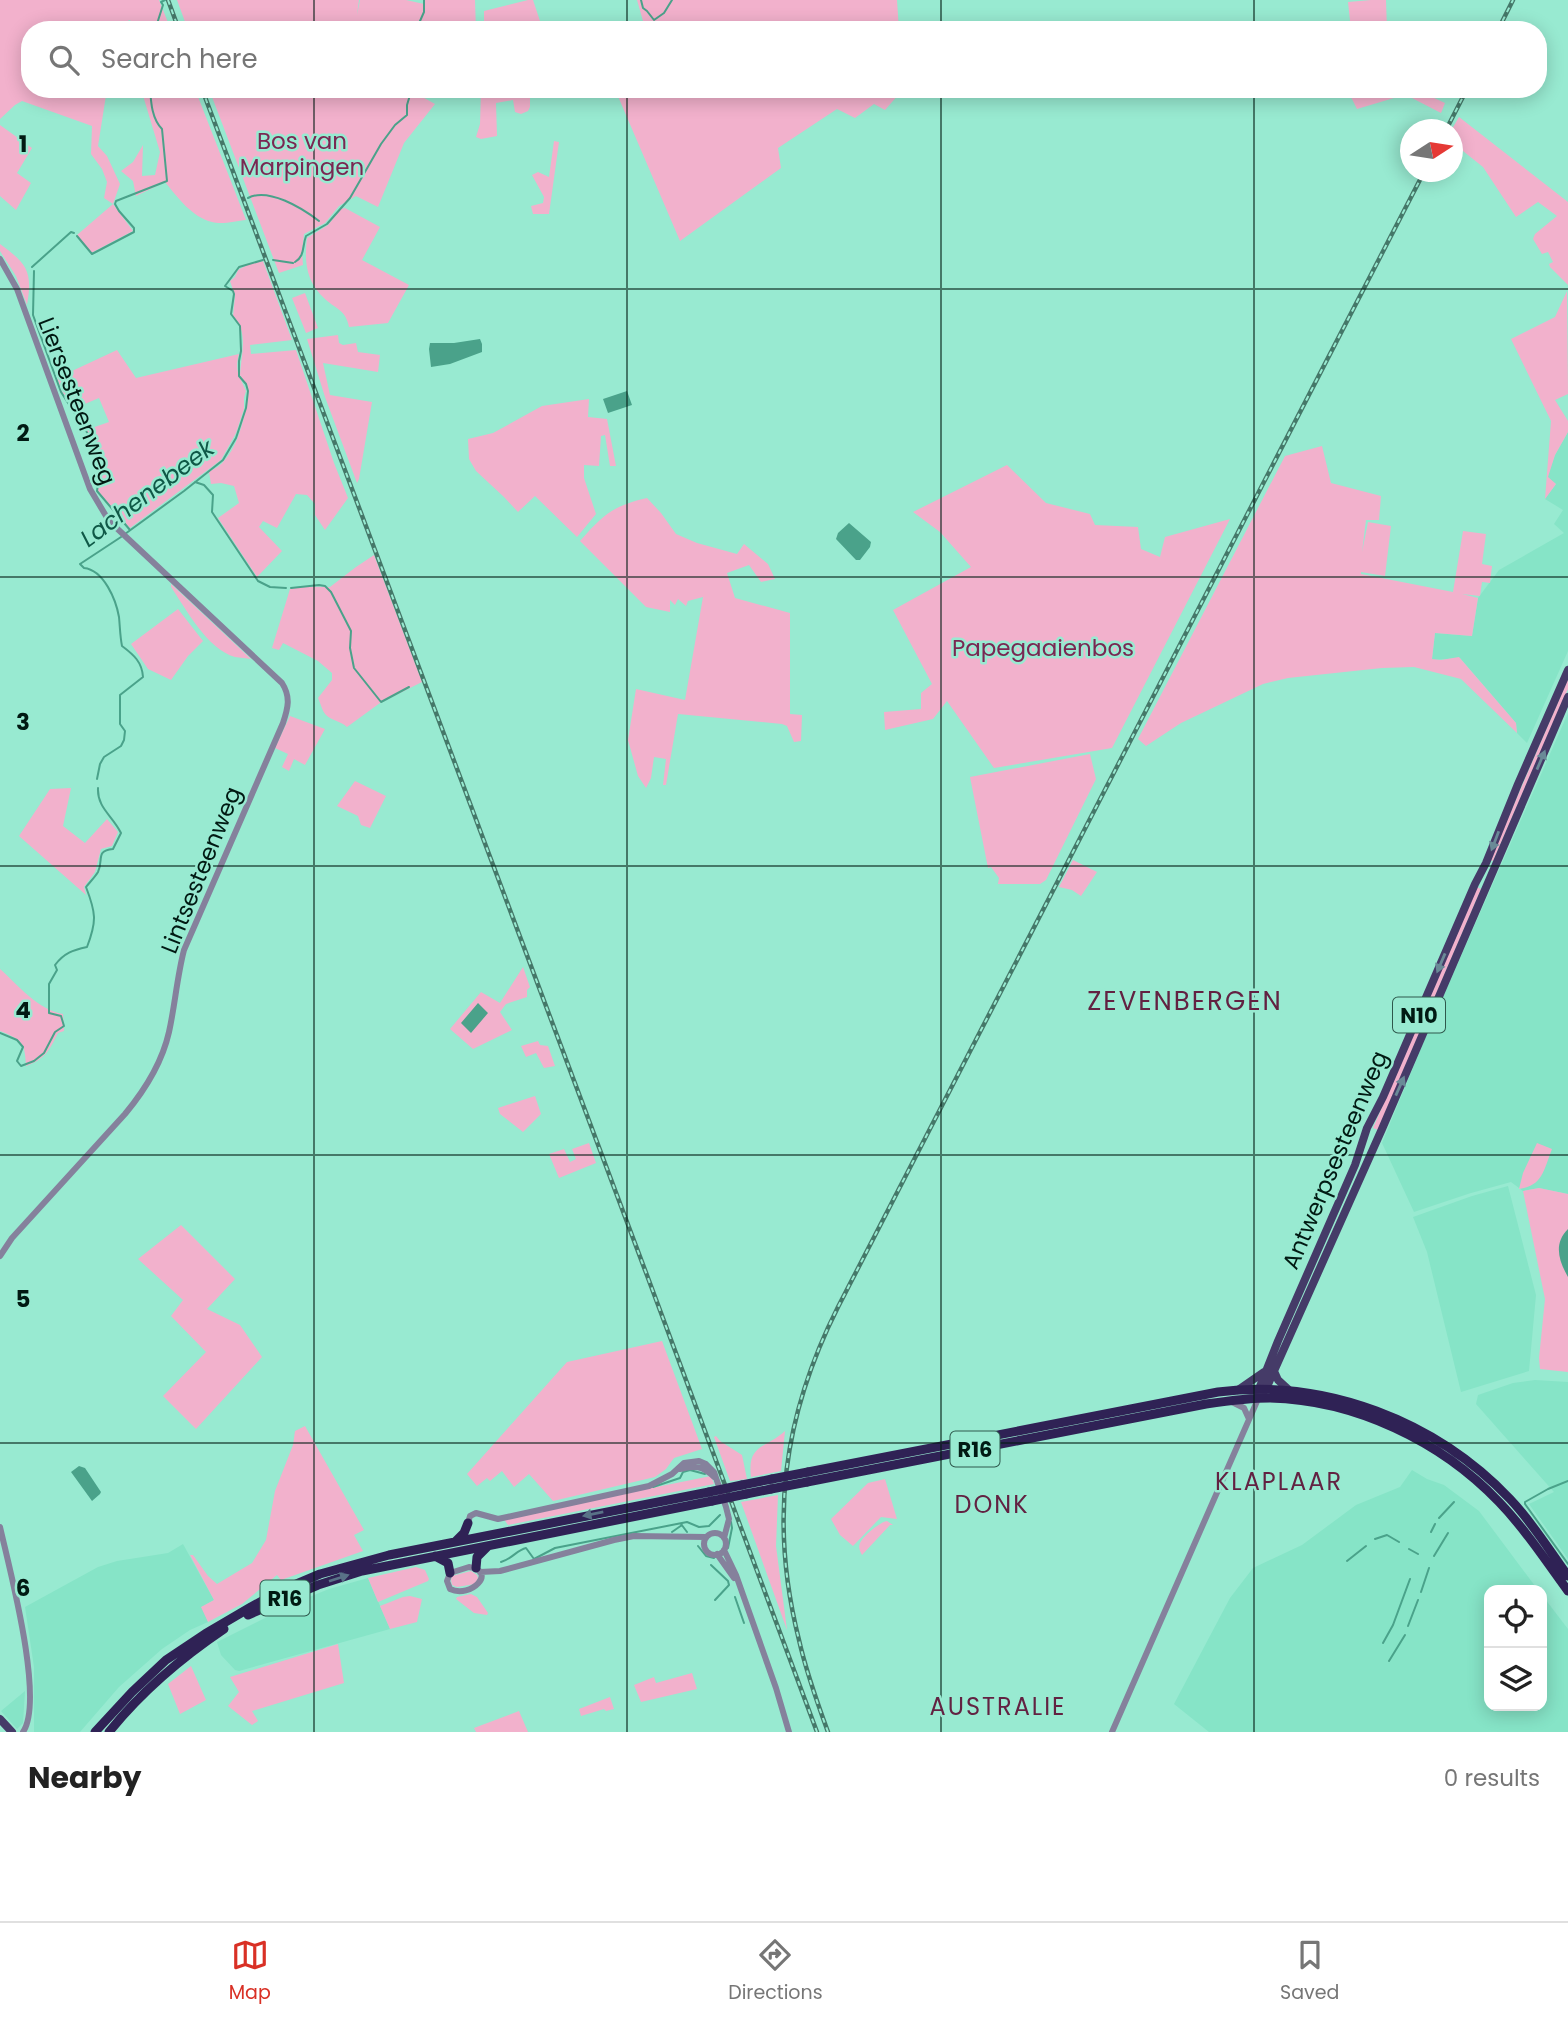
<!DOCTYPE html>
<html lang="en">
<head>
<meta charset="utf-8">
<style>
	body { margin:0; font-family:Poppins,sans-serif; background:#f2f2f2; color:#222 }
	.controls { position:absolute; right:21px; bottom:21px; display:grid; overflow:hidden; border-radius:14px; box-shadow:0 4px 18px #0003 }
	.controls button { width:63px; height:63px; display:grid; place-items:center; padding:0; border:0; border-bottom:2px solid #e0e0e0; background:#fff; color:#222; font:35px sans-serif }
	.compass { position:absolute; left:1400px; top:119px; width:63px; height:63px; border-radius:50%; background:#fff; box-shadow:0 4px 18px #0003; rotate:78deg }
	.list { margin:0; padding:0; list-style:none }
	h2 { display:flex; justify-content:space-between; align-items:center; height:91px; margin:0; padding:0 28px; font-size:30px }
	h2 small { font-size:23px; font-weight:400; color:#767676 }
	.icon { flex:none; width:38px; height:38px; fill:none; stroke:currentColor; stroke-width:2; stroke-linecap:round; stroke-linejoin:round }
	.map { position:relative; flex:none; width:1568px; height:1732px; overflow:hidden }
	.search { position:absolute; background:#fff; box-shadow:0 4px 18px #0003; left:21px; right:21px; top:21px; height:77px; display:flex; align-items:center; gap:18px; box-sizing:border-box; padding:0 24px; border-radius:28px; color:#767676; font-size:26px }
	.sheet { height:189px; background:#fff }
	nav { display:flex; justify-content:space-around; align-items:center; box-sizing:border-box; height:98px; border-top:2px solid #e0e0e0; background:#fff; font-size:19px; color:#767676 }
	nav a { display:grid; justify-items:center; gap:4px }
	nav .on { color:#d93025 }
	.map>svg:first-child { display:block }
	.built { fill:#86e4c7 }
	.green { fill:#f2b1cc }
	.water { fill:#4aa28a }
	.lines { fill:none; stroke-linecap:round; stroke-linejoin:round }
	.stream { stroke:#4aa28a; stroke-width:2 }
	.minor { stroke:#85819c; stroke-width:6 }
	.major { stroke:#453b68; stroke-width:8 }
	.highway { stroke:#2f2255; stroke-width:9 }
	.rail-casing { stroke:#457869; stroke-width:4.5 }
	.rail { stroke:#98ead1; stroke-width:2; stroke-dasharray:5; stroke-linecap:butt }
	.highway-bridge { stroke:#2f2255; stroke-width:9 }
	.oneway { fill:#6a8a97 }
	.oneway2 { fill:#597287 }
	.grid { fill:none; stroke:#011a13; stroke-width:2; stroke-opacity:0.55 }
	.labels { text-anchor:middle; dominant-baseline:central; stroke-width:5; stroke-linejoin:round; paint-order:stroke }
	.shield { fill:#98ead1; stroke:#2e584c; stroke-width:2 }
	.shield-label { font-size:21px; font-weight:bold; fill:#011a13 }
	.park-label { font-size:23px; fill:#7a2752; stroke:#98ead1 }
	.street-label { font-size:23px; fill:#011a13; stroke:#98ead1 }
	.water-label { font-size:24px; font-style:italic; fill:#0f5947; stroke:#98ead1 }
	.neighbourhood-label { font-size:24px; letter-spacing:2px; fill:#622242; stroke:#98ead1 }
	.quarter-label { font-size:26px; letter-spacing:2px; fill:#622242; stroke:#98ead1 }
	.grid-label { font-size:23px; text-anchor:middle; font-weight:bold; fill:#011a13; stroke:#98ead1; stroke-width:5; stroke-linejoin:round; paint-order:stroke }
</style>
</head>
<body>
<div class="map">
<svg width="1568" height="1732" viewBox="0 0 1568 1732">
	<rect width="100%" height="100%" fill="#98ead1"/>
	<!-- built -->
	<path class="built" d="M 1568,432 L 1568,651 L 1527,743 L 1517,733 L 1516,723 L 1460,658 L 1432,660 L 1435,633 L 1472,636 L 1478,598 L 1499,570 L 1564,533 L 1554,524 L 1563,510 L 1545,499 L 1556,484 L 1547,477 L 1555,455 Z
		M 1568,713 L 1568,1194 L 1539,1188 L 1523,1191 L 1511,1182 L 1471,1193 L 1414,1212 L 1382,1143 L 1429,1029 Z
		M 1508,1186 L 1536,1295 L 1529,1371 L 1461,1392 L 1427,1252 L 1413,1217 L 1472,1196 Z
		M 1535,1380 L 1568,1382 L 1568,1559 L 1529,1504 L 1554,1492 L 1476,1404 L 1478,1395 L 1513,1383 Z
		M 1412,1470 L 1427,1479 L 1444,1485 L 1479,1511 L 1538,1590 L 1489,1590 L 1489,1706 L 1542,1706 L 1542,1595 L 1568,1629 L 1568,1732 L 1209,1732 L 1174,1704 L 1230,1598 L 1253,1568 L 1302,1545 L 1356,1505 L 1400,1487 Z
		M 183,1544 L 214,1600 L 202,1607 L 208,1622 L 190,1630 L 162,1649 L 119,1687 L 80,1732 L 34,1732 L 34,1667 L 25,1607 L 98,1567 L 117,1561 L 168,1553 Z
		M 368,1578 L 390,1629 L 239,1671 L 235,1670 L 221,1655 L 217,1642 L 297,1602 L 329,1589 Z
		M 25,1691 L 23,1723 L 17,1729 L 1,1711 Z"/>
	<!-- green -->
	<path class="green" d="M 0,0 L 159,0 L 171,30 L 143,30 L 144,27 L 129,20 L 120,30 L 30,30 L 30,89 L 107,89 L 98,146 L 107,156 L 120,184 L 113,204 L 133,231 L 91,253 L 77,235 L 113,204 L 104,198 L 107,182 L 102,169 L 91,154 L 92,126 L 22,101 L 15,105 L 0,119 Z
		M 177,0 L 359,0 L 357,15 L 360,0 L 406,0 L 424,4 L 425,0 L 475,0 L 476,30 L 188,30 Z
		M 528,0 L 533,0 L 543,30 L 484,30 L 484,11 Z
		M 637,0 L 897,0 L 899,30 L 602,30 L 643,21 Z
		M 1371,0 L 1386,0 L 1387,30 L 1351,30 L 1348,2 Z
		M 141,89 L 195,89 L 246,220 C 236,221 222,225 212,222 C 192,217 178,198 165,182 L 136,196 L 133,181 L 121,171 L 133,162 L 143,145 L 142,176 L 155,175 L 160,152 Z
		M 209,89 L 419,89 L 419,95 L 435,104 L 404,143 L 378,207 L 356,196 L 339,206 L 325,223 L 304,234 L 302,252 L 303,265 L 279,273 Z
		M 481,89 L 489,89 L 490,93 L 540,89 L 540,92 L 530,93 L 530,107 L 528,111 L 521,114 L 515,112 L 513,100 L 496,103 L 497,136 L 481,139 L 476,137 L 480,124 Z
		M 625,89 L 898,89 L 899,94 L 885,110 L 874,104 L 855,118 L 837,109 L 778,148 L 781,168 L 680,241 L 617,94 Z
		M 1347,89 L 1415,89 L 1445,103 L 1441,113 L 1410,97 L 1394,98 L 1357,109 Z
		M 1459,117 L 1568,202 L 1568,285 L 1550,267 L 1549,264 L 1553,262 L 1548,252 L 1542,254 L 1533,239 L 1535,234 L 1557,216 L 1538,202 L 1516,217 L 1483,167 L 1453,143 L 1452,129 Z
		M 0,125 L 32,148 L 17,173 L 31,183 L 16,210 L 0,196 Z
		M 554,141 L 559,142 L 549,214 L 533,214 L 531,206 L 543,203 L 544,197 L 532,175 L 538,172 L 549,177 Z
		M 345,208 L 380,227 L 362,260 L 409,285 L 388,323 L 349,327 C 345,309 337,310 325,299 C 306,282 304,261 307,238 L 328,225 L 341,209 Z
		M 0,244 C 27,264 33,271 27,305 L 16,276 L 0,251 Z
		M 263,261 L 292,340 L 250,345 L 251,354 L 296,350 L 334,463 L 348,498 L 325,530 L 315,515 L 315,504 L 307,495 L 296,494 L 277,528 L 263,521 L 259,527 L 282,551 L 257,577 L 218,518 L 239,503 L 234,486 L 221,483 L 211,484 L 209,472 C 214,469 220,466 223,462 C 240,445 247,409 248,387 L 240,375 C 241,356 249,331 233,316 L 235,296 L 230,281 L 235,277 L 238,270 L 249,264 Z
		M 1567,291 L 1568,394 L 1555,400 L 1568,421 L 1568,432 L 1555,455 L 1548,477 L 1556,484 L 1545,499 L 1551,421 L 1511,339 L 1555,317 Z
		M 305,293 L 318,328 L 306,333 L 292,298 Z
		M 338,335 L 339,343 L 343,345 L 356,343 L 358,352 L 380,355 L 378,372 L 323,363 L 330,395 L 372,402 L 359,479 L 357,483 L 325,397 L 307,339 Z
		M 117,350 L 136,378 L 239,354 C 234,372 240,376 246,391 L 244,398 L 244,409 L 236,433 L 221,460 L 130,528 L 98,491 C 98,483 102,476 102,468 C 103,454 93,441 86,430 L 109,422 L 99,398 L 73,409 L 62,391 L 57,378 Z
		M 589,399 L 588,417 L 607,419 L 616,466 L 610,466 L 605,435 L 601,436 L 599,466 L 584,465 L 584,478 L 596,514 L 577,537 L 535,496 L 518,512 L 504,497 L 476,471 L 469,459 L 468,439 L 493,433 L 542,406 Z
		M 1322,446 L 1331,483 L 1381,496 L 1379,520 L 1366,520 L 1362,552 L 1368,522 L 1391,526 L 1385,576 L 1361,572 L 1361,574 L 1453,592 L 1463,531 L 1486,534 L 1482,564 L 1492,566 L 1490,583 L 1482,582 L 1480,596 L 1462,594 L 1478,598 L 1472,636 L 1435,633 L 1432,659 L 1441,660 L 1459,657 L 1516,723 L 1517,733 L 1461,679 L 1414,667 L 1382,668 L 1288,678 L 1263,684 L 1181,723 L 1146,746 L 1138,739 L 1285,456 Z
		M 1007,465 L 1046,503 L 1090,514 L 1095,525 L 1138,527 L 1141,549 L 1160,557 L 1165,537 L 1230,519 L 1112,748 L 994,768 L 947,701 L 933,719 L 885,730 L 884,712 L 921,709 L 921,693 L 932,684 L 893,610 L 971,567 L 940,532 L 913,512 Z
		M 647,498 L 661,513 L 676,534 L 697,543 L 737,554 L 744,544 L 768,564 L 775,579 L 761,582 L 749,565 L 727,573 L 735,598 L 790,613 L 790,714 L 802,715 L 801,741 L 794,742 L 787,726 L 782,724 L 678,714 L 666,785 L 663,785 L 666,759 L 654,757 L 651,778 L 646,788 L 638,776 L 628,740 L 636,689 L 685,700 L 703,597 L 688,601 L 686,606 L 678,599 L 675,605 L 670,600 L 670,612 L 646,607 L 580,541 C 603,515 612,506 647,498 Z
		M 374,555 L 422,682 L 380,703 L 347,727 C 341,721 332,721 326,715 C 322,711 321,704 318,698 L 332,680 L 332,673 L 318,661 L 283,643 L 279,650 L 272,648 L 290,589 C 304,586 317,587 330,587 L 356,567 Z
		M 171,584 L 251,659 C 246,658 240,658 235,657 C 207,649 186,609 171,587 Z
		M 178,609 L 203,641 L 188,656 L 171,680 L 148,669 L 131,644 Z
		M 1568,679 L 1568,689 L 1493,861 L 1490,860 Z
		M 290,716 L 325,729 L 305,765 L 294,759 L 289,771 L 282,767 L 288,754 L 275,748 Z
		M 1090,754 L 1096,779 L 1046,880 L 1040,884 L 998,884 L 999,878 L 991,867 L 988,868 L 970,777 Z
		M 355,781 L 386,796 L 370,828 L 361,825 L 358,816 L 337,806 Z
		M 71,788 L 63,826 L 85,843 L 107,819 L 118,832 L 112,846 L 101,849 L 95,872 L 84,887 L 86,895 L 19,836 L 50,789 Z
		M 1073,860 L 1097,872 L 1081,896 L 1072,890 L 1059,887 Z
		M 1477,887 L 1481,889 L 1378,1130 L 1373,1128 Z
		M 523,967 L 530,987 L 527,990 L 527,997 L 506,1004 L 500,1012 L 512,1030 L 473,1049 L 450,1029 L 481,992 L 500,1003 Z
		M 0,969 C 18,985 38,1010 63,1014 L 64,1031 L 58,1033 C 49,1051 45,1059 26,1066 C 25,1042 22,1040 0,1031 Z
		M 538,1041 L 540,1045 L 548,1046 L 555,1066 L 544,1068 L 536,1053 L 526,1057 L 521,1046 Z
		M 535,1096 L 541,1114 L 523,1132 L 500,1114 L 498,1108 Z
		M 589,1143 L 596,1163 L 559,1178 L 549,1154 L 564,1149 L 570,1162 L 576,1159 L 572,1149 Z
		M 1537,1143 L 1552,1149 C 1544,1169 1543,1186 1519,1189 L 1523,1173 Z
		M 1539,1188 L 1568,1194 L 1568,1372 L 1540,1369 L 1539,1358 L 1545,1299 L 1523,1191 Z
		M 181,1225 L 235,1279 L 207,1309 L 240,1325 L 262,1357 L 196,1429 L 163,1396 L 206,1352 L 171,1316 L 183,1300 L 138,1259 Z
		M 662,1341 L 702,1449 L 674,1458 L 666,1469 L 655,1477 L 553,1501 L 529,1474 L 514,1487 L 502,1471 L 490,1481 L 487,1478 L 477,1486 L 467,1474 L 567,1362 Z
		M 305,1426 L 364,1530 L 354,1535 L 363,1551 L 281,1580 L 277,1575 L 242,1604 L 208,1622 L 201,1607 L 214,1600 L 190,1555 L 193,1555 L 208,1576 L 217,1584 L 252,1563 L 266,1540 L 275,1491 L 293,1445 L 295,1431 Z
		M 785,1431 L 781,1471 L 751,1477 C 747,1444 765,1449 785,1431 Z
		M 716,1436 L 720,1441 L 742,1455 L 747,1479 L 730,1481 L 714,1437 Z
		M 711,1476 L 714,1484 L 508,1525 L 503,1518 Z
		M 885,1479 L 897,1519 L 881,1517 L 853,1546 L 840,1535 L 831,1519 L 868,1483 Z
		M 778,1495 L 776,1546 L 787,1630 L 741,1502 Z
		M 887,1521 L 893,1525 L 890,1525 L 862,1555 C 860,1551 858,1548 860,1543 C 863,1536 880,1522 887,1521 Z
		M 416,1567 L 425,1570 L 429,1579 L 428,1581 L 378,1602 L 368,1578 Z
		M 471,1571 L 477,1575 L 478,1578 L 475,1584 L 457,1587 L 452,1585 L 451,1580 L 452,1576 Z
		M 471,1594 L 477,1597 L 488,1613 L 487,1615 L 474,1613 L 456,1599 L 457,1597 Z
		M 410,1596 L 422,1599 L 417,1622 L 390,1629 L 380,1606 L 403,1597 Z
		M 338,1644 L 344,1683 L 252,1711 L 258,1721 L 252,1725 L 228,1706 L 239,1692 L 230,1677 Z
		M 191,1666 L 206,1700 L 180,1714 L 168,1684 Z
		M 692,1673 L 697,1689 L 641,1702 L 634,1685 L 654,1677 L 656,1683 Z
		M 610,1697 L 614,1709 L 606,1711 L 604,1709 L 581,1716 L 579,1709 Z
		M 519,1711 L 528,1732 L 476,1732 L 474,1728 Z"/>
	<!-- water -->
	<path class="water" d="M 480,339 L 482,344 L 482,352 L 450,364 L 431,367 L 429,349 L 430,343 L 454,343 Z
		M 627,391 L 632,405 L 608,413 L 603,399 Z
		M 849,523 L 871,542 L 870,547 L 860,560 L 856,560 L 836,539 L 838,533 Z
		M 478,1003 L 488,1013 L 471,1033 L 461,1023 Z
		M 1568,1229 L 1568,1277 C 1559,1261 1553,1244 1568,1229 Z
		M 79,1466 L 85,1468 L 101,1492 L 100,1494 L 92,1501 L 71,1472 Z"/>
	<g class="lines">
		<!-- stream -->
		<path class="stream" d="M 641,0 L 643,8 L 647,11 L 654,20 L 664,13 L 672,0
			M 155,30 L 163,5 L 161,2 L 165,0
			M 416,30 L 424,12 L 424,0
			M 248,198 C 268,187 302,208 319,221
			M 77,236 L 92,254 L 134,232 L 134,228 L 119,211 L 115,204 L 116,201 L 167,181 L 162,129 C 152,119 151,103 150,89
			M 273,260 L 293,263
			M 295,262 C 305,256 302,247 306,236 L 327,224 L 350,198 L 381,144 L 395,125 L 407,115 L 407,105 L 410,95 L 420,89
			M 32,267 L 71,232 L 74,233
			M 34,271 L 33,315 L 61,392 L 88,434 L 100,460
			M 101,463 L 97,491 L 130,530
			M 195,482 L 204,485 L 213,495 L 212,512 L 258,581 L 270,587 L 286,588
			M 125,534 L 184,491 L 223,460 L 236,438 L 246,408 L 248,391 L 246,384 L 239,376 L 239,361 L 241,351 L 240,326 L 231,314 L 234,294 L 233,291 L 225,286 L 239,267 L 263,260
			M 291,588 L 319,585 L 325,586 L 331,592 L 351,631 L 350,648 L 354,668 L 381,702 L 409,687
			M 97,779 L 100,764 L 104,757 L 121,746 L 124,740 L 125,731 L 120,724 L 120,695 L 143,677 C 142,662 134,655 122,646 C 120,636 120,627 119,617 C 116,600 104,570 84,568 L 80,564 L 121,537
			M 0,1033 L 17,1040 L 23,1047 L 17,1061 L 21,1066 L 34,1061 L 44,1053 L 55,1032 L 64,1026 L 61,1016 L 49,1013 L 49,984 L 57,970 L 55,965 C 64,953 73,950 87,947 C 97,921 96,913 86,887 C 90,882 95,877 98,872 C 104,859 95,851 113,849 L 121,833 C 113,816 97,808 98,788
			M 1568,1481 L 1548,1489 L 1525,1502 L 1525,1504 L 1568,1564
			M 653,1487 L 680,1478 L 683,1472 L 690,1470 L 705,1474
			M 1439,1518 L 1454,1502
			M 681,1524 L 687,1532
			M 672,1532 L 682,1525
			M 1431,1532 L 1435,1524
			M 1375,1539 L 1387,1535 L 1399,1542
			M 698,1546 L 706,1556 L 714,1558
			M 728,1548 L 732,1528 L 731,1522
			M 1409,1549 L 1418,1554
			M 1434,1556 L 1448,1533
			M 1347,1561 L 1366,1546
			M 501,1562 C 512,1559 517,1550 526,1548 L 534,1559 L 555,1548 L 687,1522 L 699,1527 L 709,1526 L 720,1515
			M 711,1565 L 728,1581 L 729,1585 L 715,1600
			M 1421,1592 L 1429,1568
			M 735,1597 L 744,1623
			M 1408,1626 L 1418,1600
			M 1383,1643 L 1393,1625 L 1410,1579
			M 1389,1661 L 1405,1635"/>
		<!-- minor -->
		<path class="minor" d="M 0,259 L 17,289 L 90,489 L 109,521 L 124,535 L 282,683 C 291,697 288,708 283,723 L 184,950 C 177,977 175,1005 169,1032 C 162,1063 145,1090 125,1114 L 12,1238 L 0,1256
			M 1232,1402 L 1244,1408 L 1249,1419
			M 680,1469 C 694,1465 703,1466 714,1477
			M 468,1523 L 470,1516 L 476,1513 L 498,1519 L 649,1486 L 672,1474 L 684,1463 L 699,1461 L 706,1464 L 714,1472 L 726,1507 L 729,1519 L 724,1538
			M 0,1527 C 9,1567 45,1700 23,1732
			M704 1544a11 11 0 1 1 22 0a11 11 0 1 1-22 0Z
			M 724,1550 L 736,1575 L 776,1688 L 789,1732
			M 717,1554 L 734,1578
			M 469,1567 C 498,1571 471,1599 450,1589 L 447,1581 L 450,1573 Z
			M 480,1572 L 500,1571 L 614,1540 L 634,1536 L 706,1537
			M 1112,1732 L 1258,1399"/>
		<!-- major -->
		<path class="major" d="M 1274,1371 L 1278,1380 L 1290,1391
			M 1238,1390 L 1264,1372
			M 1262,1394 L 1266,1389 L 1382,1129 L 1568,697
			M 1258,1396 L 1259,1389 L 1278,1341 L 1355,1165 L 1367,1128 L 1383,1097 L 1475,884 L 1486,863 L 1518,784 L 1568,670
			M 0,1719 L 12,1732"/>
		<!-- highway -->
		<path class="highway" d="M 808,1472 L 1218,1392 C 1325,1378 1436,1421 1510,1499 C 1532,1522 1549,1550 1568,1576
			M 807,1482 L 1206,1404 C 1227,1401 1248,1398 1270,1398 C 1355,1400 1441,1441 1499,1502 C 1525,1529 1546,1561 1568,1591
			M 742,1485 L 772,1479
			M 746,1494 L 771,1489
			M 456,1541 L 464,1533 L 468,1523
			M 435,1556 L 448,1563 L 450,1573
			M 476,1568 L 477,1557 L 487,1547
			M 248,1615 L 318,1585 L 362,1571 L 712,1501
			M 95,1732 L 132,1692 L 166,1660 L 205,1634 L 251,1607 L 280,1591 L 320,1574 L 389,1555 L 709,1492
			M 109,1732 C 142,1691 181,1658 224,1629"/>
		<defs>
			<path id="rail" d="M 168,0 L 179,30
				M 1498,30 L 1513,0
				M 202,89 L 648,1278 L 817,1732
				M 1446,130 L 1467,89
				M 828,1732 C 817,1702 806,1671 799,1640 C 769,1521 783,1416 838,1307 L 1424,172"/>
		</defs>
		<!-- rail casing -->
		<use href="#rail" class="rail-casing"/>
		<!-- rail -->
		<use href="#rail" class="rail"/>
		<!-- highway-bridge -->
		<path class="highway-bridge" d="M 772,1479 L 808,1472
			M 771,1489 L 807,1482
			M 709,1492 L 742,1485
			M 712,1501 L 746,1494"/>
	</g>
	<!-- one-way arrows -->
	<defs><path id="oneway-solid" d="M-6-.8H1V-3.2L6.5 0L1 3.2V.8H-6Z" transform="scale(1.75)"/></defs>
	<g class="oneway">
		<use href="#oneway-solid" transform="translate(1541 760) rotate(-67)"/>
		<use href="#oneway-solid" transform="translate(1495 841) rotate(111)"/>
		<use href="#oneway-solid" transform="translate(1441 963) rotate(113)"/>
		<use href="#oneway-solid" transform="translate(1400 1086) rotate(-66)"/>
	</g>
	<g class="oneway2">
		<use href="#oneway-solid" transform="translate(593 1514) rotate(169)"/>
		<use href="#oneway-solid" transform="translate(339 1578) rotate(-18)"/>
	</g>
	<!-- grid -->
	<path class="grid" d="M 314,0 L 314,30M 627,0 L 627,30M 941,0 L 941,30M 1254,0 L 1254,30M 314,89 L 314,1732M 627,89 L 627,1732M 941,89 L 941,1732M 1254,89 L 1254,1732M 0,289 L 1568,289M 0,577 L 1568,577M 0,866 L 1568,866M 0,1155 L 1568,1155M 0,1443 L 1568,1443"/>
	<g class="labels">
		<!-- shield labels -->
		<g class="shield">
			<rect x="1393" y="997.5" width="52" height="35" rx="5"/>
			<rect x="950.5" y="1431.5" width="49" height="35" rx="5"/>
			<rect x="260.5" y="1580.5" width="49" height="35" rx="5"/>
		</g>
		<g class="shield-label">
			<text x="1419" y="1015">N10</text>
			<text x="975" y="1449">R16</text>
			<text x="285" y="1598">R16</text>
		</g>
		<!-- park labels -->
		<g class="park-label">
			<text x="302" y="141">Bos van<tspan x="302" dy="26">Marpingen</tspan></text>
			<text x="1043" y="648">Papegaaienbos</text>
		</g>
		<!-- street labels -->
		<g class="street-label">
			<text transform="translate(77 401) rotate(69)">Liersesteenweg</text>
			<text transform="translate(201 870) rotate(-68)">Lintsesteenweg</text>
			<text transform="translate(1335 1160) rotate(-67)">Antwerpsesteenweg</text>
		</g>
		<!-- water labels -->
		<g class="water-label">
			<text transform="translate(147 493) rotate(-37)">Lachenebeek</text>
		</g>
		<!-- neighbourhood labels -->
		<g class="neighbourhood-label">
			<text x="1279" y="1481">KLAPLAAR</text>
			<text x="992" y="1504">DONK</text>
			<text x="998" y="1706">AUSTRALIE</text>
		</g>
		<!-- quarter labels -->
		<g class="quarter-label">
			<text x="1185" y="1001">ZEVENBERGEN</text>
		</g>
	</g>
	<g class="grid-label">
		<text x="23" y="152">1</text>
		<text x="23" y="441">2</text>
		<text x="23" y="730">3</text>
		<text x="23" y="1018">4</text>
		<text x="23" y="1307">5</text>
		<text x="23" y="1596">6</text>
	</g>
</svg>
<div class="controls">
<button><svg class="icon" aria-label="locate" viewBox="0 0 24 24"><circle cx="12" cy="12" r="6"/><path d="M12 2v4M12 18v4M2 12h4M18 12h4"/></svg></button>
<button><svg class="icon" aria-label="layers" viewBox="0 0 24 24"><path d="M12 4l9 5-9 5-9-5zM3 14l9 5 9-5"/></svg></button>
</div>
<svg class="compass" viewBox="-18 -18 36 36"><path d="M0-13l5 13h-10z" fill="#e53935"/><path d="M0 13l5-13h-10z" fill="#767676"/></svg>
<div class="search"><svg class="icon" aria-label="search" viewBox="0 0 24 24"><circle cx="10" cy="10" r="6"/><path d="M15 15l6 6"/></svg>Search here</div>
</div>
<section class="sheet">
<h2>Nearby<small>0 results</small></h2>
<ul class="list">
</ul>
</section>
<nav>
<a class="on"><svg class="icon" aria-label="map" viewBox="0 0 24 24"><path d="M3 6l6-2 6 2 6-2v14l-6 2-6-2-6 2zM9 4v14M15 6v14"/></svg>Map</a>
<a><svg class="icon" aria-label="directions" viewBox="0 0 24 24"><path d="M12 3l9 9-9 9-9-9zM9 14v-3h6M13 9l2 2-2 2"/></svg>Directions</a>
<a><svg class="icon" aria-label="saved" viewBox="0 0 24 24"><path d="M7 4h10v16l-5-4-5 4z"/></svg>Saved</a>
</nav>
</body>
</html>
